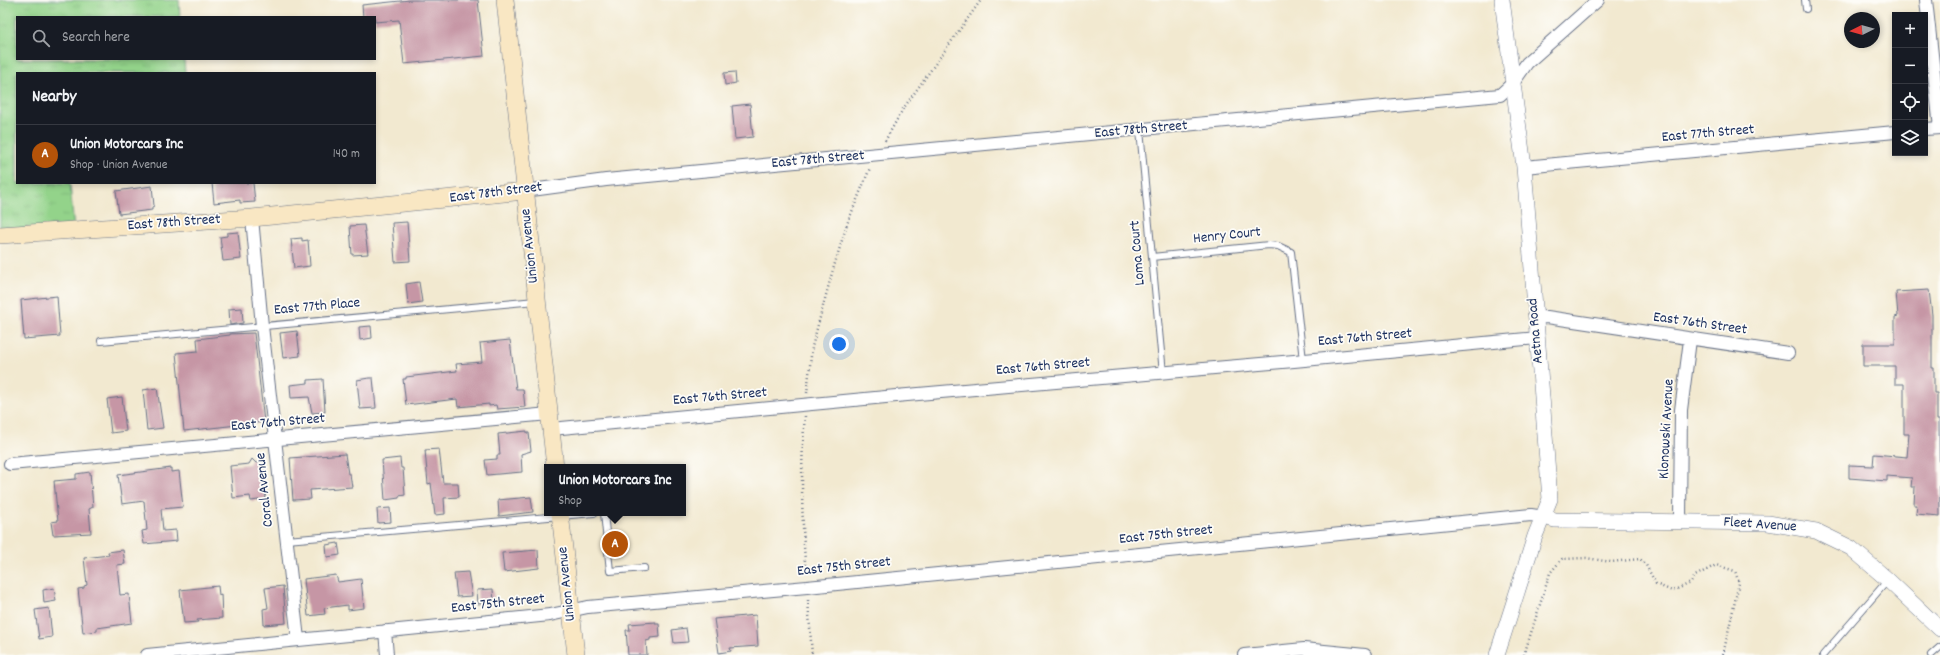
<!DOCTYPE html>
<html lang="en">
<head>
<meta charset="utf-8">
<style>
	body { margin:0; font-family:Dekko,sans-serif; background:#242831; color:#f1f3f6 }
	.controls { position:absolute; right:12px; top:12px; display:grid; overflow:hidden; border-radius:0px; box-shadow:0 2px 6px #0003 }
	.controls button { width:36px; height:36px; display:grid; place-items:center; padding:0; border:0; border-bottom:1px solid #363941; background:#171b24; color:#f1f3f6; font:20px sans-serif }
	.compass { position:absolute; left:1844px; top:12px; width:36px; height:36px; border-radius:50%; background:#171b24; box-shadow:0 2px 6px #0003; rotate:265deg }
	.you { position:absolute; left:839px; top:344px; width:14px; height:14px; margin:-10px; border:3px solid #fff; border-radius:50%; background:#1a73e8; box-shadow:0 0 0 6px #1a73e833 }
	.badge { display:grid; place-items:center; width:26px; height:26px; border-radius:50%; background:#b45309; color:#fff; font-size:13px; font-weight:700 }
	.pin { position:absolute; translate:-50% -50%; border:2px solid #fff; box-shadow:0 1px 4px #0006 }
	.popup { position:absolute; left:544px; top:464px; width:142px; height:52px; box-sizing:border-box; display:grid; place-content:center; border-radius:0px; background:#171b24; filter:drop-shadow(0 1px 3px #0005); font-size:13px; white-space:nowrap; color:#9ea1a6 }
	.popup b { font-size:15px; color:#f1f3f6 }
	.popup::after { content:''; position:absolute; left:50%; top:100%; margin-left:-8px; border:8px solid transparent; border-top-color:#171b24 }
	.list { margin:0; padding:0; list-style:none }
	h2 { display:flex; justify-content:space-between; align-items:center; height:52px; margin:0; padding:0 16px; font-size:17px }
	h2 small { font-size:13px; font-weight:400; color:#9ea1a6 }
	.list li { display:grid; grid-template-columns:26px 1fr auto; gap:12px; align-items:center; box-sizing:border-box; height:60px; padding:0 16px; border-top:1px solid #363941 }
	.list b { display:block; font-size:15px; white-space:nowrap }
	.list p { margin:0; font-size:13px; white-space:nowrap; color:#9ea1a6 }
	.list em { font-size:13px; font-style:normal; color:#9ea1a6 }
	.icon { flex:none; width:22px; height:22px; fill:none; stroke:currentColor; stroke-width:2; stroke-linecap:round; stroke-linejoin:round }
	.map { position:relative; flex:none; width:1940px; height:655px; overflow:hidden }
	.search { position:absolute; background:#171b24; box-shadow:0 2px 6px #0003; left:16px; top:16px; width:360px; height:44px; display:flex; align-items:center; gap:10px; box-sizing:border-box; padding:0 14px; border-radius:0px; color:#9ea1a6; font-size:15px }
	.panel { position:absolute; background:#171b24; box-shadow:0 2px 6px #0003; left:16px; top:72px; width:360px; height:112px; border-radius:0px }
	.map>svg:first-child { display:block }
	.grass { fill:url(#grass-tufts); stroke:#578174 }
	.building { fill:#c696a5 }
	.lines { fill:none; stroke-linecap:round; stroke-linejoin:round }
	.service-casing { stroke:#667086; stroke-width:8 }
	.minor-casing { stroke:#667086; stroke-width:14 }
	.tertiary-casing { stroke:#667086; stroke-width:16 }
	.secondary-casing { stroke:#667086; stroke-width:18 }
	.path { stroke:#667086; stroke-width:2.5; stroke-dasharray:1 3; stroke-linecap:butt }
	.service { stroke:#fff; stroke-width:6 }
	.minor { stroke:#fff; stroke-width:12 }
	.tertiary { stroke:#fff; stroke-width:15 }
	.secondary { stroke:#f9e7c3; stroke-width:17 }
	.labels { text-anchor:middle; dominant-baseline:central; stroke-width:3.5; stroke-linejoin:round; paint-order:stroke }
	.street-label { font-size:15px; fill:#1b2f5e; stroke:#fdfcf7 }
</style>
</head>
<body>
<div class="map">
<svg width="1940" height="655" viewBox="0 0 1940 655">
	<defs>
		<pattern id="grass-tufts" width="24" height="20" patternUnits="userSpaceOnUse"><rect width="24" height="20" fill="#93d38a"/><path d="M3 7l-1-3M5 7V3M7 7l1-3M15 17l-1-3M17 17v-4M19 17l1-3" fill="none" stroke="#7eb57a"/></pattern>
	</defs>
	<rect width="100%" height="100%" fill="#fdfcf7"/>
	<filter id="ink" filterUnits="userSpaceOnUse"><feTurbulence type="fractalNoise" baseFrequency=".025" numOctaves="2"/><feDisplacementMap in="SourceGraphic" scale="8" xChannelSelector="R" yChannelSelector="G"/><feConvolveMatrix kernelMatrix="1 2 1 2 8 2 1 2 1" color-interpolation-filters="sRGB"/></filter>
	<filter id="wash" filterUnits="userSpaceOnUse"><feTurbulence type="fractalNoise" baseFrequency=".012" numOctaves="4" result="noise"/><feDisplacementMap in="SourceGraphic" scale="16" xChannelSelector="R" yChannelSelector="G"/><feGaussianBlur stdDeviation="0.9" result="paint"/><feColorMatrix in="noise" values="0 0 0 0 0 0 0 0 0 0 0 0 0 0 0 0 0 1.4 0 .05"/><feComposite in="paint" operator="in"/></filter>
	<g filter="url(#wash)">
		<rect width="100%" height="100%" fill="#f2e9d0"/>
		<!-- grass -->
		<path class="grass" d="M 0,0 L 179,0 L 180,17 L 17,17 L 17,59 L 184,59 L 185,73 L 17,73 L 17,183 L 70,183 L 74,230 L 0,235 Z"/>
		<g id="blocks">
			<!-- building -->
			<path class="building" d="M 410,0 L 478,0 L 484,56 L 404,64 L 399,20 L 375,22 L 375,17 L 363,17 L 362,5 Z
				M 735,72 L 736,83 L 725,85 L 724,73 Z
				M 750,104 L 753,137 L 735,139 L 732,106 Z
				M 212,183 L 253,183 L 255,202 L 240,203 L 240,200 L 214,203 Z
				M 152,186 L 154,206 L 152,207 L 152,210 L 119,214 L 116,191 Z
				M 407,222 L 410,261 L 395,262 L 392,223 Z
				M 364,225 L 368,254 L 352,255 L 350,226 Z
				M 238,232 L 241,259 L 223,261 L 220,237 L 227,236 L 227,233 Z
				M 302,238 L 302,241 L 308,240 L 310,266 L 294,268 L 291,239 Z
				M 419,282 L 422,302 L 408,304 L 406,284 Z
				M 1929,290 L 1932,315 L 1932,368 L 1934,368 L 1934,393 L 1937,393 L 1937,419 L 1939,419 L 1940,516 L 1916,514 L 1917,505 L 1914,505 L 1915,487 L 1911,487 L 1912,478 L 1887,476 L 1887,481 L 1849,478 L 1849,465 L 1873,466 L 1874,454 L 1907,457 L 1909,434 L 1904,434 L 1904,384 L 1895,384 L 1895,366 L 1863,366 L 1863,344 L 1895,344 L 1895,317 L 1898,316 L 1896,292 Z
				M 57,296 L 60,336 L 24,339 L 21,300 Z
				M 242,308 L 243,323 L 230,325 L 229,309 Z
				M 371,326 L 372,338 L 360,340 L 359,327 Z
				M 297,331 L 300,356 L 283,358 L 280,333 Z
				M 254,333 L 264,422 L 184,431 L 176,353 L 198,351 L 197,339 L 230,335 L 230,334 Z
				M 510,340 L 516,389 L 523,389 L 525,407 L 497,409 L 496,405 L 489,406 L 489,404 L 458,407 L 457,399 L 406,405 L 403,379 L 406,379 L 406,377 L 457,371 L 456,364 L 482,362 L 480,343 Z
				M 369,378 L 373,378 L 376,408 L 360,409 L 357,380 Z
				M 323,379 L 325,412 L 312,413 L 309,397 L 291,398 L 290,385 L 308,383 L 308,380 Z
				M 157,388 L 163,428 L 147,430 L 143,390 Z
				M 122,397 L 126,431 L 111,433 L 107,399 Z
				M 527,431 L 527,433 L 529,433 L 531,451 L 521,454 L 522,472 L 487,475 L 485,460 L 497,459 L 497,455 L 500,455 L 498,434 Z
				M 439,449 L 443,483 L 458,483 L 459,497 L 444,498 L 445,514 L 435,515 L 431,483 L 428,484 L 425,450 Z
				M 345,454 L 348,474 L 350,474 L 352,487 L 310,490 L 311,499 L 293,500 L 290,458 Z
				M 400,458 L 401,468 L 403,468 L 405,495 L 399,496 L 399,498 L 385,500 L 382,460 Z
				M 252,459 L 256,463 L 262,462 L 266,499 L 251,501 L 250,496 L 233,498 L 230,466 L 249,464 Z
				M 171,468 L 171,472 L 179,471 L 183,507 L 161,509 L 163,531 L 176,530 L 177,541 L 144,544 L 142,531 L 147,530 L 144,501 L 122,504 L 118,475 Z
				M 90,472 L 93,507 L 89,509 L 91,533 L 53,535 L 51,522 L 58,521 L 54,481 L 76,479 L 76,474 Z
				M 531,497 L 533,512 L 499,516 L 498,500 Z
				M 390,508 L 391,522 L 378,523 L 377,509 Z
				M 338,543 L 340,555 L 327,557 L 326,545 Z
				M 123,550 L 125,564 L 117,565 L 120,595 L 129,594 L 132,623 L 97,628 L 97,631 L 83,633 L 78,589 L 84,588 L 84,586 L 87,585 L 84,558 L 109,555 L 108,552 Z
				M 538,550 L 539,568 L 504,572 L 502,553 Z
				M 468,572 L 472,596 L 457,597 L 454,573 Z
				M 336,575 L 338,582 L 361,579 L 364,608 L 348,610 L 348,605 L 324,608 L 325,614 L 308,616 L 304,579 Z
				M 218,586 L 219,595 L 221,594 L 222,618 L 197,620 L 198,622 L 184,623 L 180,590 Z
				M 283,586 L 286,623 L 264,625 L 263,609 L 268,608 L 265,588 Z
				M 54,588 L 56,601 L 44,603 L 43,590 Z
				M 493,589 L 494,602 L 478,604 L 477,590 Z
				M 49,608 L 52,637 L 39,639 L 35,610 Z
				M 756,615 L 758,646 L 730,648 L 731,651 L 719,653 L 714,619 Z
				M 656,622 L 656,624 L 659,624 L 660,637 L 650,638 L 650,640 L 646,641 L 647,655 L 628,655 L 626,630 L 630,630 L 629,624 Z
				M 686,628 L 688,642 L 674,643 L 672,630 Z"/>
		</g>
	</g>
	<g filter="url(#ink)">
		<use href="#blocks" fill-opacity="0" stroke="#667086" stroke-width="1"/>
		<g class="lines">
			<defs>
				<path id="service" d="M 1805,0 L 1806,9
					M 1140,130 L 1163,373
					M 1152,257 L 1269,245 L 1278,246 L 1291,252 L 1303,360
					M 101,341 L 536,301
					M 604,513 L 610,571 L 644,568
					M 287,540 L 594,513
					M 1823,655 L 1888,580
					M 1931,655 L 1940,647"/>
				<path id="minor" d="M 1926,0 L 1940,128
					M 1925,129 L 1940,128
					M 1524,167 L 1895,132
					M 524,191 L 606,180 L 1500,95 L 1513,83 L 1527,63 L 1598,0
					M 252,218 L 262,326 L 298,639
					M 1535,318 L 1547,317 L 1788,353
					M 551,429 L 896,396 L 1294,361 L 1537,338
					M 10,464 L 549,414
					M 1680,521 L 1681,410 L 1690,340
					M 385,631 L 387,655
					M 147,655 L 550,615 L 588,607 L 807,587 L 1531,515 L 1544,517
					M 1244,655 L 1304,649 L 1365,655"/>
				<path id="tertiary" d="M 1544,517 L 1555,520 L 1768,523 L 1816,531 L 1851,548 L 1888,580 L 1940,629
					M 1497,655 L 1535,536 L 1550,499 L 1524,167 L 1502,0"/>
				<path id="secondary" d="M 505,0 L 555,467
					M 0,235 L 252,218 L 524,191
					M 560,513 L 576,655"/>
			</defs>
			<!-- service casing -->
			<use href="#service" class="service-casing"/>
			<!-- minor casing -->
			<use href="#minor" class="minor-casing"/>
			<!-- tertiary casing -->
			<use href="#tertiary" class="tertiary-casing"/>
			<!-- secondary casing -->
			<use href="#secondary" class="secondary-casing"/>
			<!-- path -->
			<path class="path" d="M 885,141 L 903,109 L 981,0
				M 807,393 L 812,347 L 832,273 L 847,224 L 870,168
				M 805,416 C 800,469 802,522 806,575
				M 808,600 L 812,655
				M 1524,655 L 1550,573 L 1562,559 L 1586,558 L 1611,562 L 1640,559 L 1646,565 L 1656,584 L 1672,591 L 1691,583 L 1695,576 L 1716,565 L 1735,571 L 1739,583 L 1723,655"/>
			<!-- service -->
			<use href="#service" class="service"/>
			<!-- minor -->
			<use href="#minor" class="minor"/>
			<!-- tertiary -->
			<use href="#tertiary" class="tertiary"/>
			<!-- secondary -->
			<use href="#secondary" class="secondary"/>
		</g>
	</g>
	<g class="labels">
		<!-- street labels -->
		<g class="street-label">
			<text transform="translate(1141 130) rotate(-5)">East 78th Street</text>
			<text transform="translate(1708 134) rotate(-5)">East 77th Street</text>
			<text transform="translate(818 160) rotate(-5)">East 78th Street</text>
			<text transform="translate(496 193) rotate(-7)">East 78th Street</text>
			<text transform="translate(174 223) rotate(-4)">East 78th Street</text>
			<text transform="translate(1227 236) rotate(-6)">Henry Court</text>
			<text transform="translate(530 246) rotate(-96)">Union Avenue</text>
			<text transform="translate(1138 253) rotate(-95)">Loma Court</text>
			<text transform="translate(317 307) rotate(-5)">East 77th Place</text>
			<text transform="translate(1700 324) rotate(8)">East 76th Street</text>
			<text transform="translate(1536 331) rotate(-95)">Aetna Road</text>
			<text transform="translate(1365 338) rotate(-5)">East 76th Street</text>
			<text transform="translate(1043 367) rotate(-5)">East 76th Street</text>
			<text transform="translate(720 397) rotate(-5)">East 76th Street</text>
			<text transform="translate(278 423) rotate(-5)">East 76th Street</text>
			<text transform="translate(1667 429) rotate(-87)">Klonowski Avenue</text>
			<text transform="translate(265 490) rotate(-96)">Coral Avenue</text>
			<text transform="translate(1760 525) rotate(4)">Fleet Avenue</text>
			<text transform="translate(1166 535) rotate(-6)">East 75th Street</text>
			<text transform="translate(844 567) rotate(-6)">East 75th Street</text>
			<text transform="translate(567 584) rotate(-96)">Union Avenue</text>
			<text transform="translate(498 604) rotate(-6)">East 75th Street</text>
		</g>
	</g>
</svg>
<div class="controls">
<button>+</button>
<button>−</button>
<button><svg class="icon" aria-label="locate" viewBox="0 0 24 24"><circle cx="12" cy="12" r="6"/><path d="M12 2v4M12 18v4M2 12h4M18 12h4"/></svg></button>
<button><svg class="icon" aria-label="layers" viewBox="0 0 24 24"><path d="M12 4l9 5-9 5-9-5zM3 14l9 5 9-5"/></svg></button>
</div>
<svg class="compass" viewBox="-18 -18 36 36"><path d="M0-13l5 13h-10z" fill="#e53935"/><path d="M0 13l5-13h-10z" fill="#9ea1a6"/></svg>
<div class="you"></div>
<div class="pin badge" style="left:615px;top:544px">A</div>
<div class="popup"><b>Union Motorcars Inc</b>Shop</div>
<div class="search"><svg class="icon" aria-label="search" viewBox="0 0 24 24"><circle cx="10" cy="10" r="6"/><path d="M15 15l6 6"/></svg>Search here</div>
<section class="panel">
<h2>Nearby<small></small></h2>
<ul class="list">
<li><span class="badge">A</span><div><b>Union Motorcars Inc</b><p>Shop · Union Avenue</p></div><em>140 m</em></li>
</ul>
</section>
</div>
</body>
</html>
